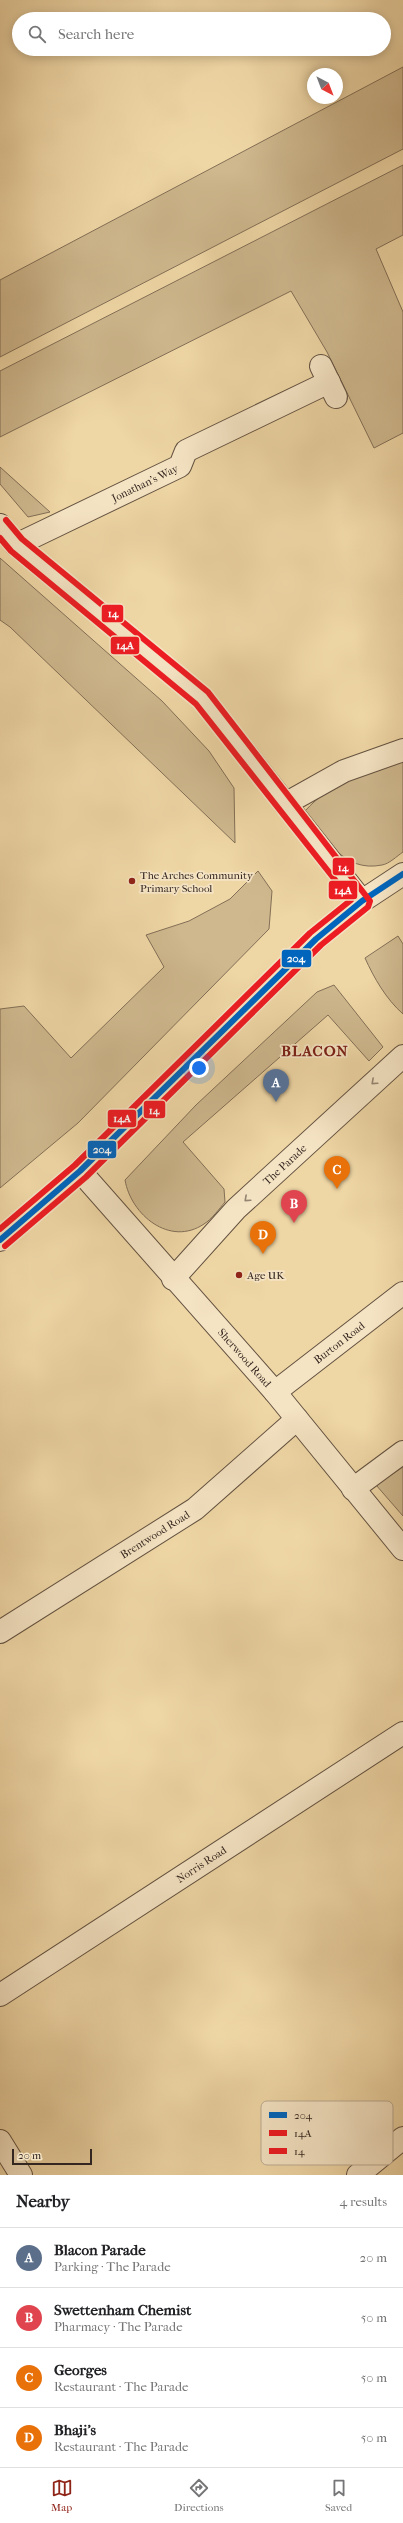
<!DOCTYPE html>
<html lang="en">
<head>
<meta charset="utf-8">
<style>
	body { margin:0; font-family:"IM FELL French Canon",serif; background:#f6f6f6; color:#202124 }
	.compass { position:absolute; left:307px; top:68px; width:36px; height:36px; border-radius:50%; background:#fff; box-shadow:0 2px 10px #0003; rotate:138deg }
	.scale { position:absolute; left:12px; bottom:10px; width:80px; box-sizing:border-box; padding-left:4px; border:2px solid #342620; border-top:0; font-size:11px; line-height:14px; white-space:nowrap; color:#342620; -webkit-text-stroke:3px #f5e4c4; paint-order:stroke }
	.you { position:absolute; left:199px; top:1068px; width:14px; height:14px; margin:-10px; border:3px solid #fff; border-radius:50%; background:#1a73e8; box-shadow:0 0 0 6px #1a73e833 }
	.badge { display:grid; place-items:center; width:26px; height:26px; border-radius:50%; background:#8f2418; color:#fff; font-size:13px; font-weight:700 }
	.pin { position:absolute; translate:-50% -33px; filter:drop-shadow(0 1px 2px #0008) }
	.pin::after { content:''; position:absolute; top:21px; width:14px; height:12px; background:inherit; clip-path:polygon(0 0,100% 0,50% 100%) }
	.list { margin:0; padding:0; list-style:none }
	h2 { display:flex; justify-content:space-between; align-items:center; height:52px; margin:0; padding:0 16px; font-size:17px }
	h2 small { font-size:13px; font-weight:400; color:#757577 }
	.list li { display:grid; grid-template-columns:26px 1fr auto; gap:12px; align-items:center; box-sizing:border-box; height:60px; padding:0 16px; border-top:1px solid #e0e0e0 }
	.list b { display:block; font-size:15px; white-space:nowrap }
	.list p { margin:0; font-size:13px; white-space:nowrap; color:#757577 }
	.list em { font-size:13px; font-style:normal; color:#757577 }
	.icon { flex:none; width:22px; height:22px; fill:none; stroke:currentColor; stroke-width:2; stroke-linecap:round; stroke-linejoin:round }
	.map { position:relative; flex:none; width:403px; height:2175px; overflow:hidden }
	.search { position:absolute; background:#fff; box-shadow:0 2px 10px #0003; left:12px; right:12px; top:12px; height:44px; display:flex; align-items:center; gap:10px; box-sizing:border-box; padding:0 14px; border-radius:22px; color:#757577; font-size:15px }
	.sheet { height:292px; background:#fff }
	nav { display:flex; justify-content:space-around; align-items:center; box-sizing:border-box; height:56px; border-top:1px solid #e0e0e0; background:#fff; font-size:11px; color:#757577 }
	nav a { display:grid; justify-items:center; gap:2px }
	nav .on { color:#8f2418 }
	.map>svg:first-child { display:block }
	.green { fill:#cfb88e; stroke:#826f57 }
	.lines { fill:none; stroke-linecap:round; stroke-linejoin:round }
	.minor-casing { stroke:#635241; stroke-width:24 }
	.minor { stroke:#f5e4c4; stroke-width:22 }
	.bus-1-casing { stroke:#f5e4c4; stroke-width:9 }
	.bus-2-casing { stroke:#f5e4c4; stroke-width:9 }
	.bus-3-casing { stroke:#f5e4c4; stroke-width:9 }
	.bus-1 { stroke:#0065bd; stroke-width:6 }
	.bus-2 { stroke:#ed1c23; stroke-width:6 }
	.bus-3 { stroke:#ed1c23; stroke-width:6 }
	.oneway { stroke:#948572 }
	.poi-dot { fill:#8f2418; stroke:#f5e4c4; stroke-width:1.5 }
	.labels { text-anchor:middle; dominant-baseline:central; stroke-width:3.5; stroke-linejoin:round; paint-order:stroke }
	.street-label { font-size:11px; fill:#342620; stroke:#f5e4c4 }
	.poi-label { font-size:11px; fill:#342620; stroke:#f5e4c4; text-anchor:start }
	.district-label { font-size:15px; font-weight:bold; letter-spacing:1px; fill:#7a1f14; stroke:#f5e4c4 }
	.key { fill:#f5e4c4; stroke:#bbab93; stroke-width:1 }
	.key-label { font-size:11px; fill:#342620 }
	.line-badge { stroke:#f5e4c4; stroke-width:1.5 }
	.badge-label { font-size:11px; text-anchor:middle; font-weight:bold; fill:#fff }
</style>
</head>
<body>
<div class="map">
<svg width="403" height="2175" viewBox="0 0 403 2175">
	<rect width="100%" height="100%" fill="#efd6a5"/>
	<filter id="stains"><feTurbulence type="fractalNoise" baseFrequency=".005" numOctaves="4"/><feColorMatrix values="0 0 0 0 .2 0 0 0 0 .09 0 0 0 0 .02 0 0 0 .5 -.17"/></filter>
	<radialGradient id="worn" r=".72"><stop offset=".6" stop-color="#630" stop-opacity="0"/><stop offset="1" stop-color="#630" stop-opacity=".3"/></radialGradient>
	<!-- green -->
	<path class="green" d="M 403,67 L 403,149 L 0,357 L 0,280 Z
		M 403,165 L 403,235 L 376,249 L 403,312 L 403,433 L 374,448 L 327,352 L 291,291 L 0,437 L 0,371 Z
		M 0,467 L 50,512 L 28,517 L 0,484 Z
		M 0,558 L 162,701 L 209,751 L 234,788 L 235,843 L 10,627 L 0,620 Z
		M 403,758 L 403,852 C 397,856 389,864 382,865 C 343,873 325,837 305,811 C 331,782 367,772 403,758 Z
		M 258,871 L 272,891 L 269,929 L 78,1123 L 0,1188 L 0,1009 L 24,1006 L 71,1058 L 164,967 L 146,935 L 189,921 L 230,899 Z
		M 398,936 L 403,944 L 403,1014 C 386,999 374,978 365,958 Z
		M 334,985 L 383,1047 L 369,1061 L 328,1015 L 183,1142 L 224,1189 L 225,1202 C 219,1209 212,1219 204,1224 C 170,1247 131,1215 125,1180 L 196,1105 L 317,992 Z
		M 403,1467 L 403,1516 L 376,1485 Z"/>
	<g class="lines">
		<defs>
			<g id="minor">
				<path d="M 321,366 L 336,397"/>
				<path d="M 0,525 L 16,545 L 202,698 L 362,901"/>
				<path id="s1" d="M 16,545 L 180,466 L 186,451 L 329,382"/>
				<path d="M 285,804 L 344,771 L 403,750"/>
				<path id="s2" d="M 80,1171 L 275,1392 L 403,1549"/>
				<path d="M 0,1240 L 80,1171 L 316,939 L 362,901 L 403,874"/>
				<path id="s3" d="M 173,1279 L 236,1209 L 403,1056"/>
				<path id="s4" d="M 275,1392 L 403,1293"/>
				<path d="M 353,1489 L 403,1452"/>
				<path id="s5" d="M 0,1632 L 195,1509 L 297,1419"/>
				<path id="s6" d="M 0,1995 L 403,1733"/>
				<path d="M 0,2141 L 21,2175"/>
				<path d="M 358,2175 L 403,2138"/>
			</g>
		</defs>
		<!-- minor casing -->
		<use href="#minor" class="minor-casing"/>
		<!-- minor -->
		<use href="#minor" class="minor"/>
		<defs>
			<path id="bus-1" d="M 0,1240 L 80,1171 L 316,939 L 362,901 L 403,874"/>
			<path id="bus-2" d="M 0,538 L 11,551 L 196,704 L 351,900 L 310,933 L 75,1165 L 0,1229"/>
			<path id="bus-3" d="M 5,1246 L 86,1177 L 321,945 L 368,907 L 370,901 L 208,692 L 22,539 L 6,520"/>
		</defs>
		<!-- bus-1 casing -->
		<use href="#bus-1" class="bus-1-casing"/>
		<!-- bus-2 casing -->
		<use href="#bus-2" class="bus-2-casing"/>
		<!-- bus-3 casing -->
		<use href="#bus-3" class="bus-3-casing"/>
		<!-- bus-1 -->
		<use href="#bus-1" class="bus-1"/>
		<!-- bus-2 -->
		<use href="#bus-2" class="bus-2"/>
		<!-- bus-3 -->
		<use href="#bus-3" class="bus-3"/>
	</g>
	<!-- one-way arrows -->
	<defs><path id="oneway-chevron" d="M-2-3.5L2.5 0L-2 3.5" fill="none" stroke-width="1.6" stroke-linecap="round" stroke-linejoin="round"/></defs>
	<g class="oneway">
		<use href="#oneway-chevron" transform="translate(374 1082) rotate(138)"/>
		<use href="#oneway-chevron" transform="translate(247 1199) rotate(138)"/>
	</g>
	<!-- markers -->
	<g class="poi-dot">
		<circle cx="132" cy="881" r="4"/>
		<circle cx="239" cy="1275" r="4"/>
	</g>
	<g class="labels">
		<!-- street labels -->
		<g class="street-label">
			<text stroke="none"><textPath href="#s1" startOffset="143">Jonathan's Way</textPath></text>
			<text stroke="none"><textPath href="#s3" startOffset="160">The Parade</textPath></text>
			<text stroke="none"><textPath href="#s4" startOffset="81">Burton Road</textPath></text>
			<text stroke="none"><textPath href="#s2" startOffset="249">Sherwood Road</textPath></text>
			<text stroke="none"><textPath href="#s5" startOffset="183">Brentwood Road</textPath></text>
			<text stroke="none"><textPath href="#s6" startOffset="240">Norris Road</textPath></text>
		</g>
		<!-- poi labels -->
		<g class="poi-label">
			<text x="140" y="875">The Arches Community<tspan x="140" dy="13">Primary School</tspan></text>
			<text x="247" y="1275">Age UK</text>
		</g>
		<!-- district labels -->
		<g class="district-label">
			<text x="315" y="1051">BLACON</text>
		</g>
	</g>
	<!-- legend -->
	<rect x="261" y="2101" width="132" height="64" rx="6" class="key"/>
	<rect x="269" y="2112" width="18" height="6" fill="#0065bd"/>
	<rect x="269" y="2130" width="18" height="6" fill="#ed1c23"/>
	<rect x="269" y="2148" width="18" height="6" fill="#ed1c23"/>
	<g class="key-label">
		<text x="294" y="2119">204</text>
		<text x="294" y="2137">14A</text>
		<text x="294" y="2155">14</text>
	</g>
	<g class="line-badge">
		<rect x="101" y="604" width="23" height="19" rx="4" fill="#ed1c23"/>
		<rect x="110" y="636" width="30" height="19" rx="4" fill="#ed1c23"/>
		<rect x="332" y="857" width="23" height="19" rx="4" fill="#ed1c23"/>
		<rect x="328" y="880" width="30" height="20" rx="4" fill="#ed1c23"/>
		<rect x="281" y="949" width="31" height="19" rx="4" fill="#0065bd"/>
		<rect x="143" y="1100" width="23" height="19" rx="4" fill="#ed1c23"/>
		<rect x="107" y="1109" width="30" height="19" rx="4" fill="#ed1c23"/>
		<rect x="87" y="1140" width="30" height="19" rx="4" fill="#0065bd"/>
	</g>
	<g class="badge-label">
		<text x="113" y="617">14</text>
		<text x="125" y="649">14A</text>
		<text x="343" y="871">14</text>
		<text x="343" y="894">14A</text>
		<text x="296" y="962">204</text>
		<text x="154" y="1114">14</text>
		<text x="122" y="1122">14A</text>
		<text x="102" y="1153">204</text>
	</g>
	<rect width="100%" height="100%" filter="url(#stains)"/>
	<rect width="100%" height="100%" fill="url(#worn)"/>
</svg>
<svg class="compass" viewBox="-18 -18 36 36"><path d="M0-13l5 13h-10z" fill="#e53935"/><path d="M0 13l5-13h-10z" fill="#757577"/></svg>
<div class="scale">20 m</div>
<div class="you"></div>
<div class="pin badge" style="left:276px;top:1102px;background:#5c6f8a">A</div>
<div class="pin badge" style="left:294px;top:1223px;background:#e0444e">B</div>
<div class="pin badge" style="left:337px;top:1189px;background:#e8710a">C</div>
<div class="pin badge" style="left:263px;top:1254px;background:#e8710a">D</div>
<div class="search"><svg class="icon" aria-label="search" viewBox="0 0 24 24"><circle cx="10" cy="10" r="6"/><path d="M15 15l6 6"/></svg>Search here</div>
</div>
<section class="sheet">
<h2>Nearby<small>4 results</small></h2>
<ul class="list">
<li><span class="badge" style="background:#5c6f8a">A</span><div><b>Blacon Parade</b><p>Parking · The Parade</p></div><em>20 m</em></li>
<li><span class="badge" style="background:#e0444e">B</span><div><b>Swettenham Chemist</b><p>Pharmacy · The Parade</p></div><em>50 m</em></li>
<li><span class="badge" style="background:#e8710a">C</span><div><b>Georges</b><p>Restaurant · The Parade</p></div><em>50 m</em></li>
<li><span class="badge" style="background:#e8710a">D</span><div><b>Bhaji's</b><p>Restaurant · The Parade</p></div><em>50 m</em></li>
</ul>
</section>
<nav>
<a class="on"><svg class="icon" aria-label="map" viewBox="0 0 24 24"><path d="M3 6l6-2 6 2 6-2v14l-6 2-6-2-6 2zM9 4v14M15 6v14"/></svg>Map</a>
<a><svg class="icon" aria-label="directions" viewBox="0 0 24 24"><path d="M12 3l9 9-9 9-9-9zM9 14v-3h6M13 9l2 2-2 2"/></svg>Directions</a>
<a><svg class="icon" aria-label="saved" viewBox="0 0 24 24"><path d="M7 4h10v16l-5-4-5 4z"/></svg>Saved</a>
</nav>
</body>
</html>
